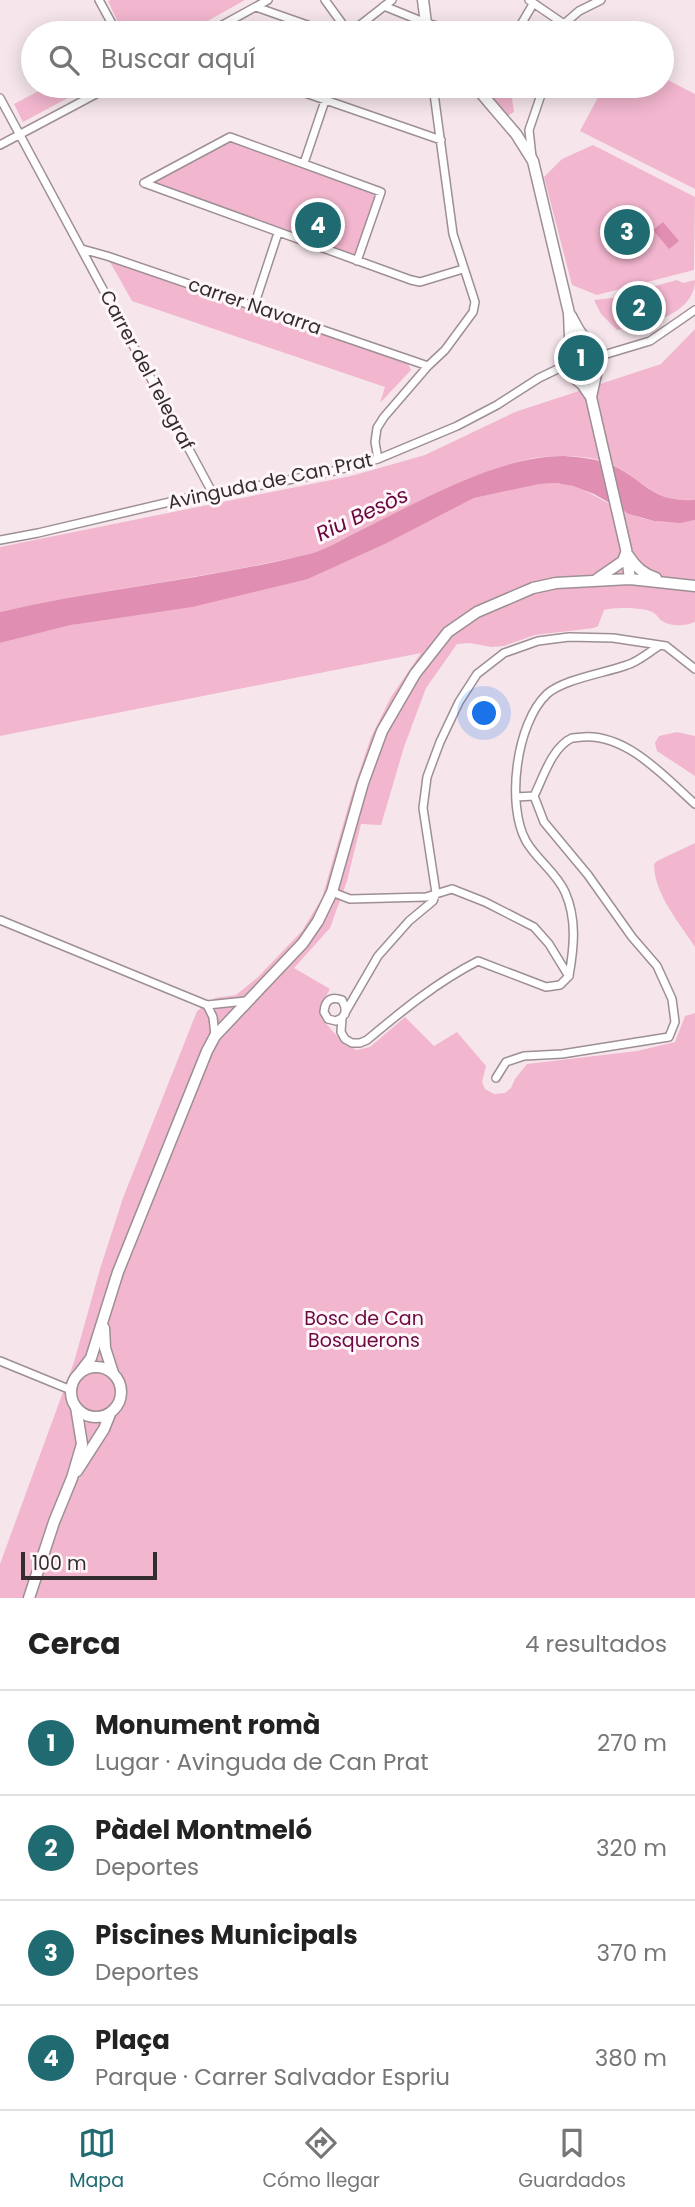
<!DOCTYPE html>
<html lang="es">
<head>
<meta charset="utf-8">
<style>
	body { margin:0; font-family:Poppins,sans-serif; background:#f6f6f6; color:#222 }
	.scale { position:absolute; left:21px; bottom:18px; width:136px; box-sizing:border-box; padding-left:7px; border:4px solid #332d2f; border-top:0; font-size:19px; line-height:24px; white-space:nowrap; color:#332d2f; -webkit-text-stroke:5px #fff6f9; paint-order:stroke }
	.you { position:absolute; left:485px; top:714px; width:24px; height:24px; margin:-18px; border:5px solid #fff; border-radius:50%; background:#1a73e8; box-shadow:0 0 0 10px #1a73e833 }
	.badge { display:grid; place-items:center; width:46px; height:46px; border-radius:50%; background:#1f6b71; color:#fff; font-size:23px; font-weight:700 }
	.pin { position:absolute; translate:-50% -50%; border:4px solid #fff; box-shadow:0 2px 7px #0006 }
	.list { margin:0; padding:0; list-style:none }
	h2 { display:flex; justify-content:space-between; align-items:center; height:91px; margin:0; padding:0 28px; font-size:30px }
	h2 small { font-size:23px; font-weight:400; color:#767676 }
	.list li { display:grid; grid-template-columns:46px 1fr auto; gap:21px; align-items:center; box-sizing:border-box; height:105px; padding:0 28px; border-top:2px solid #e0e0e0 }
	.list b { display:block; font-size:26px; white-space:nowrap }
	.list p { margin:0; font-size:23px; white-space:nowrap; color:#767676 }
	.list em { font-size:23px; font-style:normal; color:#767676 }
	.icon { flex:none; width:38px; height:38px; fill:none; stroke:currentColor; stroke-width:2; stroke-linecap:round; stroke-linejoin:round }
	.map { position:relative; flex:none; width:695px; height:1598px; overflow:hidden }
	.search { position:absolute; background:#fff; box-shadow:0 4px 18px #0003; left:21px; right:21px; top:21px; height:77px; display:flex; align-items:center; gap:18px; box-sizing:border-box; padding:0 24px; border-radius:38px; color:#767676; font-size:26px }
	.sheet { height:511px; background:#fff }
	nav { display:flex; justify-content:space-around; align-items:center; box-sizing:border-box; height:98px; border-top:2px solid #e0e0e0; background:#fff; font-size:19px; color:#767676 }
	nav a { display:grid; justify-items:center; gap:4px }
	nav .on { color:#1f6b71 }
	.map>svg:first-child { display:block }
	.green { fill:#f2b6ce }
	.water { fill:#e08eb1 }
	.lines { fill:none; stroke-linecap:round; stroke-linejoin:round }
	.minor-casing { stroke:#9d8f95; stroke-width:10 }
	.tertiary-casing { stroke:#9d8f95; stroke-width:13 }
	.minor { stroke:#fff; stroke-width:7 }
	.tertiary { stroke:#fff; stroke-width:10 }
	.labels { text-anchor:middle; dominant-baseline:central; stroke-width:6; stroke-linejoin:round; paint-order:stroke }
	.street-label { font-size:19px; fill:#332d2f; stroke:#fff6f9 }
	.park-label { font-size:19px; fill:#6c0941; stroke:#fff6f9 }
	.water-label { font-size:21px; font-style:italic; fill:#68043e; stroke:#fff6f9 }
</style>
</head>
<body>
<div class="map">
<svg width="695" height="1598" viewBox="0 0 695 1598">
	<rect width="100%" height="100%" fill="#f6e6ec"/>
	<!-- green -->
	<path class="green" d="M 111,0 L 245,0 L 186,33 L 123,33 L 108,1 Z
		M 662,77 L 695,94 L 695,189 L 580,131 L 604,86 L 662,86 Z
		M 48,86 L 90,86 L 23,122 L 14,104 Z
		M 480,86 L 510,86 L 514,112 L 507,116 Z
		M 230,141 L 376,194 L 354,255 L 154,182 Z
		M 593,145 L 695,197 L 694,270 L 597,295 L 572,285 L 544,177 L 562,159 Z
		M 110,262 L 114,262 L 408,364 L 411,370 L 380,403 L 385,387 L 132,301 Z
		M 677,280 L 683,283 L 695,280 C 695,315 644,326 617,330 L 601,314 L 594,300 L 612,298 Z
		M 695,329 L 695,500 C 653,502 649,484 615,466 C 594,455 565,455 542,457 C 527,458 515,463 501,468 C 452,484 407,508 361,530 C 345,537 329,549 313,553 C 210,578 104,588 0,612 L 0,547 L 351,476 L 425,455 L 515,412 L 661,364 Z
		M 557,483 C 582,485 601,501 624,511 C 646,522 671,525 695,520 L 695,622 C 685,626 672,627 662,621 C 659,619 657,615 654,613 C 646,607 614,607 604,610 L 598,626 L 594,628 L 535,635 L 504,646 L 491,647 L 470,643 L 457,644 L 426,688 L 404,747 L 381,825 L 361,824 L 347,881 L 330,928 L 294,968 L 330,989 L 320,1007 L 322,1019 L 345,1045 L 357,1050 L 370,1047 L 405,1017 L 434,1046 L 457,1032 L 486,1066 L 482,1082 L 485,1089 L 494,1094 L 505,1093 L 511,1088 L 515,1079 L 527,1064 L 637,1051 L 675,1042 L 685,1016 L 695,1013 L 695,1598 L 0,1598 L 0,1564 L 74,1362 L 100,1269 L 123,1198 L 197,1011 L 215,998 L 236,995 L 258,977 L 302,931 L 322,898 L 351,797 L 371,737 L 391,697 L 421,653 L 0,736 L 0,643 L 71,625 L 308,579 L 385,544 L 474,498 L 540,484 Z
		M 677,732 L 695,736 L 695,776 L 657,751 L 655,743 L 659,736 Z
		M 695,843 L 695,947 C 679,922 654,894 654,864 L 657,861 Z"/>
	<!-- water -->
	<path class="water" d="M 626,207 L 640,223 L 613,245 L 599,228 Z
		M 663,222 L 679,241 L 669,249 L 653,230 Z
		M 564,456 C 580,457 598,459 612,465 C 648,482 650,502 695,500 L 695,520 L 680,523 L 654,521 L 629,514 L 594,494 L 573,486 L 557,483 L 540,484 L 474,498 L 385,544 L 308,579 L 192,607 L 71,625 L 0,643 L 0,612 C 104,588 210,579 313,553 C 330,548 346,537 361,530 C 421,501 497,456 564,456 Z"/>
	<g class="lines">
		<defs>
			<path id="minor" d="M 99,0 L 117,33
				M 325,0 L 349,33
				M 529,0 L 564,24
				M 384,6 L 426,23 L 466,33
				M 256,7 L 330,33
				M 564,24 L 579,11 L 601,0
				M 208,33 L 268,0
				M 350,33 L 392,0
				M 516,33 L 533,4
				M 285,86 L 441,140
				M 0,98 L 212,492
				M 0,145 L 111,86
				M 532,157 L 529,130 L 544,86
				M 304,163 L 330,86
				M 144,183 L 411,280 L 420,282 L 463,269
				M 144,183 L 230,137 L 381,192 L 357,261
				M 82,249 L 107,256 L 428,366
				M 254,306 L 278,233
				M 600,356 L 650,341 L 695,310
				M 378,459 L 375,442 L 377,428 L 384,417 L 428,366 L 445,350 L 473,312 L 475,302 L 453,234 L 433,86
				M 0,540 L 38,533 L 212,492 L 246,488 L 330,472 L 378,459 L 457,426 L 497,405 L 539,378 L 564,366
				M 516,797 L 534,796 C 543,778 552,747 572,738 C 573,738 582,737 583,737 C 627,734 665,777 695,804
				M 332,892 L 350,899 L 426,897 L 452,889 L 485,902 L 534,927 L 549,944 L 568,975
				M 0,920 L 207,1005 L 246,1001
				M 569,976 L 560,985 L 546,987 L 478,961 C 437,982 403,1010 367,1040 L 360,1043 L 352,1043 L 345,1039 L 341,1032 L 342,1018 L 378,956 L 409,921 L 433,901 L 436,893 L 423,808 L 427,777 L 440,742 L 459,702 L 477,674 L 504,653 L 538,641 L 569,637 L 613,638 L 666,646 L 695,669
				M 569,976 C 574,947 577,919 565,892 C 556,872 536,859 526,841 C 506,805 516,723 547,694 C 564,679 605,673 627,665 C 638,662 649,652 659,646
				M 207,1005 L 213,1017 L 215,1036
				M 342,1018 L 336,1021 L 328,1019 L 324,1012 C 325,1000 331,996 342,1000 L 345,1007 L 345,1014
				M 496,1078 L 506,1062 L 524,1056 L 562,1054 L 669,1037 L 675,1022 L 672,999 L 657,966 L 632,937 L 588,875 L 544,822 L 534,796
				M 0,1361 L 71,1390"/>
			<path id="tertiary" d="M 423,0 L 427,31 L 430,33
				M 475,86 L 516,134 L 533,161 L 569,313 L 570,338 L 562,361 L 567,372 L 582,384 L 591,397 L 626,549 L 630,579
				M 571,316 C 575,323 578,331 584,337 C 590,344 596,346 600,356 L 591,397
				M 628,555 C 636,567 643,574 656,578
				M 597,579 L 623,561 L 626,553
				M 104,1328 L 105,1348 L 113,1373
				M71 1392a25 25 0 1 1 50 0a25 25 0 1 1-50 0Z
				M 78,1375 L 91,1358 L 118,1272 L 207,1051 L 215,1036 L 303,943 L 318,921 L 332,892 L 363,783 L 382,731 L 415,674 L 448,632 L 477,612 L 533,588 L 556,583 L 630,579 L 695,586
				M 77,1471 L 104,1429 L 110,1414
				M 29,1598 L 54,1522 L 72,1478 L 82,1444 L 76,1407"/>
		</defs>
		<!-- minor casing -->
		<use href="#minor" class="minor-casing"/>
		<!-- tertiary casing -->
		<use href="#tertiary" class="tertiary-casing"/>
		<!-- minor -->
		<use href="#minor" class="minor"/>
		<!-- tertiary -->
		<use href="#tertiary" class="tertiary"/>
	</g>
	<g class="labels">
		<!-- street labels -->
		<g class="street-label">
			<text transform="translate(255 306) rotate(19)">carrer Navarra</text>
			<text transform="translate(147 370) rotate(62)">Carrer del Telegraf</text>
			<text transform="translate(270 481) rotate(-12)">Avinguda de Can Prat</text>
		</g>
		<!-- park labels -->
		<g class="park-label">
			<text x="364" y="1318">Bosc de Can<tspan x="364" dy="22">Bosquerons</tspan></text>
		</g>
		<!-- water labels -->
		<g class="water-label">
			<text transform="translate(362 514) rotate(-25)">Riu Besòs</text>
		</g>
	</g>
</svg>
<div class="scale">100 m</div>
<div class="you"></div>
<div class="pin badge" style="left:581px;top:358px">1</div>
<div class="pin badge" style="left:639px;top:308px">2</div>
<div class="pin badge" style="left:627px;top:232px">3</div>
<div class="pin badge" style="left:318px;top:225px">4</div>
<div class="search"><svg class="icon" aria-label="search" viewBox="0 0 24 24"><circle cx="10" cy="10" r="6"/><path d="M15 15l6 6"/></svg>Buscar aquí</div>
</div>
<section class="sheet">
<h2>Cerca<small>4 resultados</small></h2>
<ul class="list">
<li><span class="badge">1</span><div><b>Monument romà</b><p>Lugar · Avinguda de Can Prat</p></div><em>270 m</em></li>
<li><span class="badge">2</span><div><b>Pàdel Montmeló</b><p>Deportes</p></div><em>320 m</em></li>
<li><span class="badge">3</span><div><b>Piscines Municipals</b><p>Deportes</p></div><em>370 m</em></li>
<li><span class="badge">4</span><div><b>Plaça</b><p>Parque · Carrer Salvador Espriu</p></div><em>380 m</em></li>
</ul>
</section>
<nav>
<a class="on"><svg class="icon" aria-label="map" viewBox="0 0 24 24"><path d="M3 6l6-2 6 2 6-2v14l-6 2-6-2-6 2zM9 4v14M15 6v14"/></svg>Mapa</a>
<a><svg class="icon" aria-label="directions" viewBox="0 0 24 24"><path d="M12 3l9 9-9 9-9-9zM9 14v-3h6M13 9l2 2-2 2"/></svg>Cómo llegar</a>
<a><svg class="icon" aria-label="saved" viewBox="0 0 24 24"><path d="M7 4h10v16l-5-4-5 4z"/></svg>Guardados</a>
</nav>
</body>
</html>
